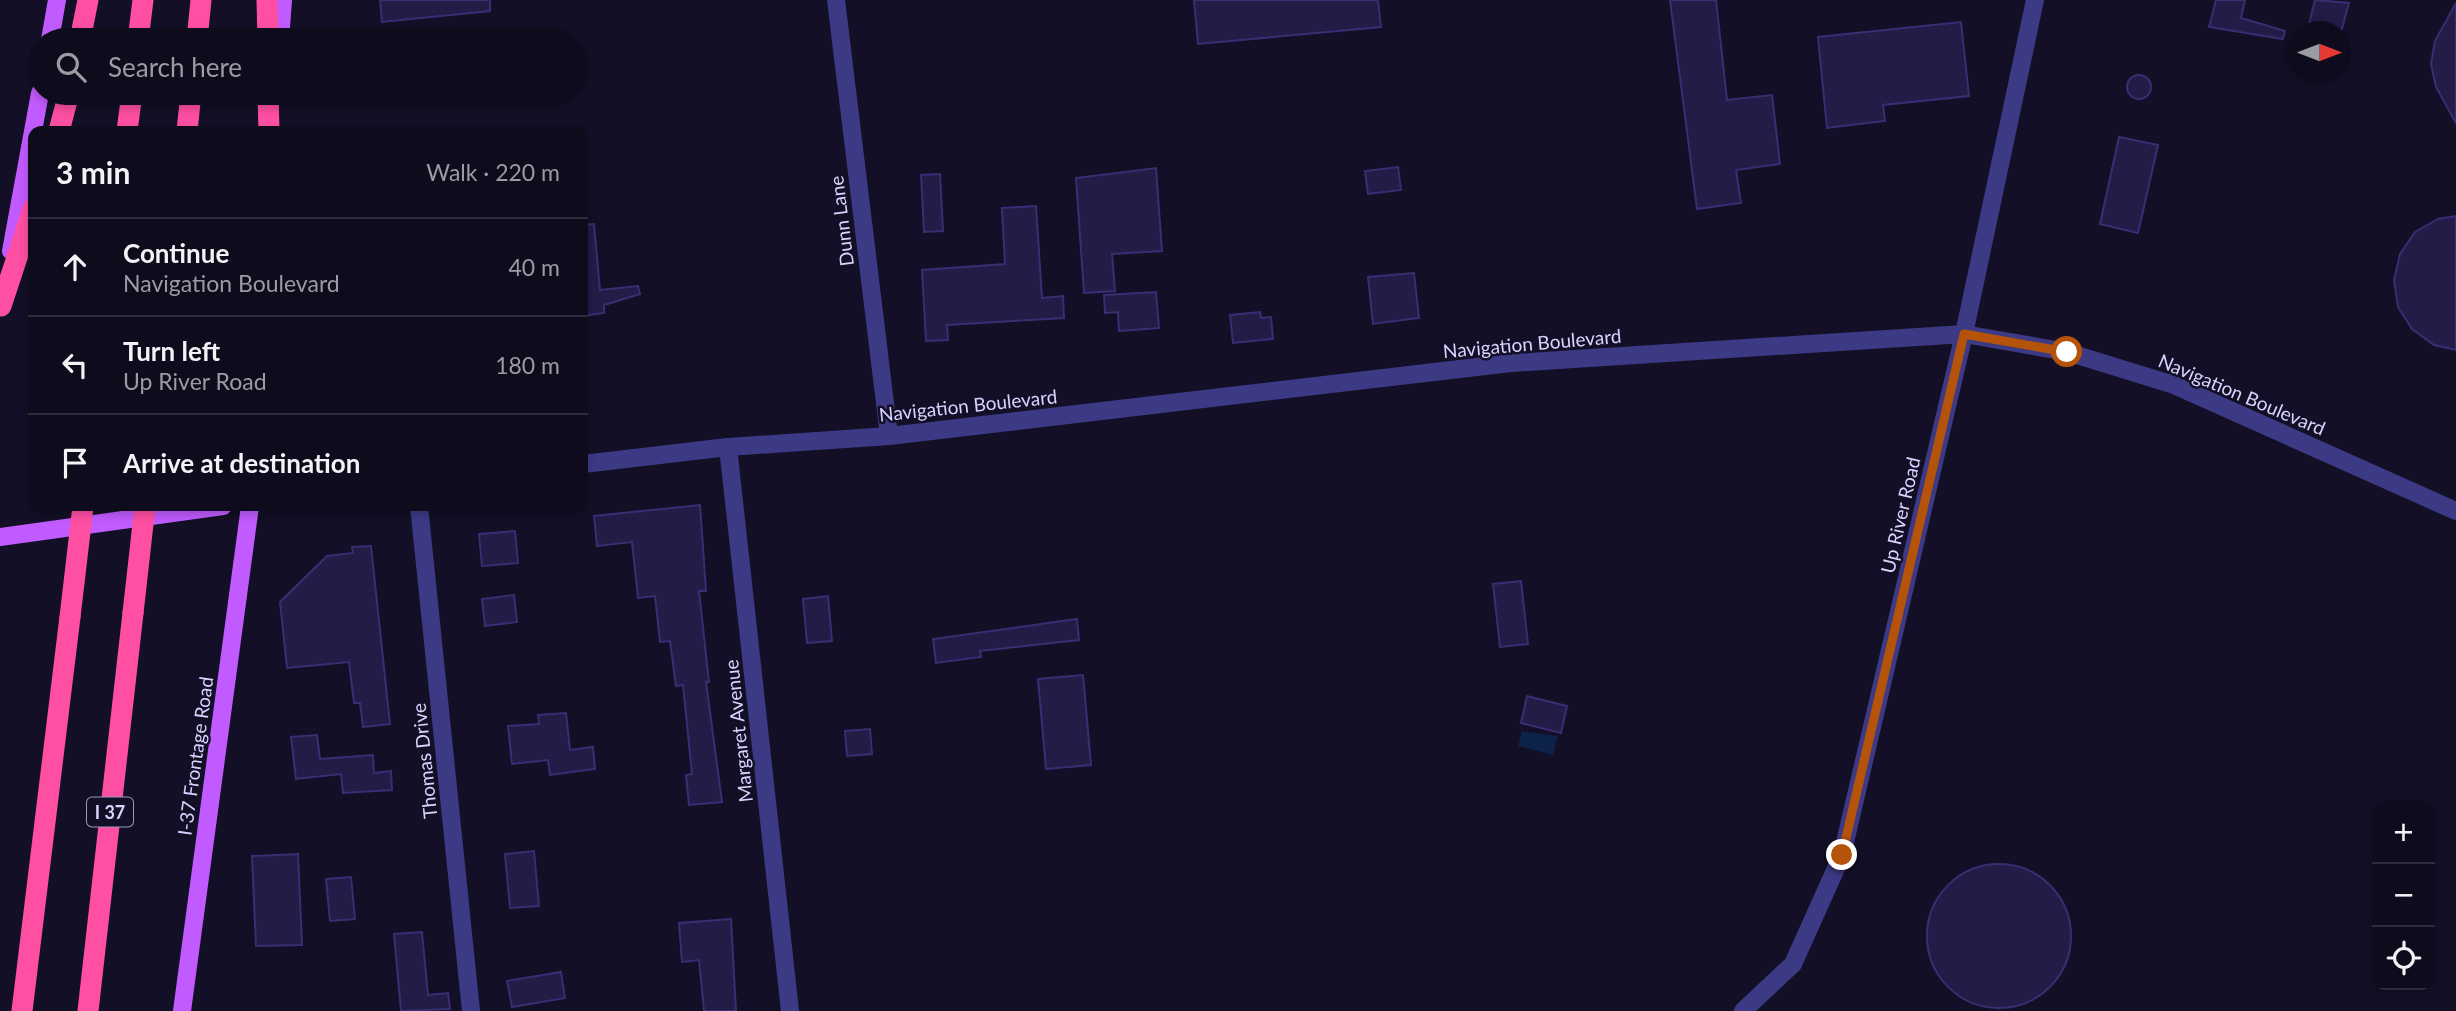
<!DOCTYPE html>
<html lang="en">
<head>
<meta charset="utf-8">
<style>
	body { margin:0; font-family:Lato,sans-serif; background:#1c1929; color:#f1f3f6 }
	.controls { position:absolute; right:21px; bottom:21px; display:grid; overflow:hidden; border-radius:14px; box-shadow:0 4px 10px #0003 }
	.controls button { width:63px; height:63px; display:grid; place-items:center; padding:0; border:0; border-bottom:2px solid #2e2b3b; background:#0e0b1c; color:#f1f3f6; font:35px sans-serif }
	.compass { position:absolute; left:2288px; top:21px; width:63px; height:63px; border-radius:50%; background:#0e0b1c; box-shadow:0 4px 10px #0003; rotate:90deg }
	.stop { position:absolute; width:21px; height:21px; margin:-16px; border:5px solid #b45309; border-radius:50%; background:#fff }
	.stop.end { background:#b45309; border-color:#fff; box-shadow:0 2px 7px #0008 }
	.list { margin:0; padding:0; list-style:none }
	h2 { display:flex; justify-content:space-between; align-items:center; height:91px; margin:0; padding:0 28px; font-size:30px }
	h2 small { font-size:23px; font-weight:400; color:#9b9ba3 }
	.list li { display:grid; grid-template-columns:46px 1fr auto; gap:21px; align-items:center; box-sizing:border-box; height:98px; padding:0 28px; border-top:2px solid #2e2b3b }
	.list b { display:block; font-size:26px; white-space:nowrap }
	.list p { margin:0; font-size:23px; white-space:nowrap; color:#9b9ba3 }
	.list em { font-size:23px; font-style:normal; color:#9b9ba3 }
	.icon { flex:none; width:38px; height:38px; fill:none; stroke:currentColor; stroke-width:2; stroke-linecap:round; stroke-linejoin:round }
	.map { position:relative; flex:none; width:2456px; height:1011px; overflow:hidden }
	.search { position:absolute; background:#0e0b1c; box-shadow:0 4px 10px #0003; left:28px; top:28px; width:560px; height:77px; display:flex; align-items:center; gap:18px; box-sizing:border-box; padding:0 24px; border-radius:38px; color:#9b9ba3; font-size:26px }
	.panel { position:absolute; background:#0e0b1c; box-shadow:0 4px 10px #0003; left:28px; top:126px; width:560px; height:385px; border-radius:14px }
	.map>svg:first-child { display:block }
	.water { fill:#0c2248 }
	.building { fill:#241b47; stroke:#3b2d73; stroke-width:2 }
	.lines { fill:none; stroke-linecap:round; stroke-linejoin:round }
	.minor { stroke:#3d3a85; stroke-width:18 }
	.major { stroke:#c25bff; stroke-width:18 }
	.highway { stroke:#ff4fa3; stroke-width:21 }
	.highway-bridge { stroke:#ff4fa3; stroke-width:21 }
	.route { stroke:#b45309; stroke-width:9 }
	.labels { text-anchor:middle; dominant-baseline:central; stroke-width:5; stroke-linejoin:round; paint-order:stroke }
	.shield { fill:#130f26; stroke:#9e99be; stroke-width:2 }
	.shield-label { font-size:18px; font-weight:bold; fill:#d9d4ff }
	.street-label { font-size:19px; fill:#d9d4ff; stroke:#130f26 }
</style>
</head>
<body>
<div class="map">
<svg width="2456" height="1011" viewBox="0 0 2456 1011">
	<rect width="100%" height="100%" fill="#130f26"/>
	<!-- water -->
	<path class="water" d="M 1522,731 L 1558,736 L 1553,755 L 1518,746 Z"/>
	<!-- building -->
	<path class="building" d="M 380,0 L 490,0 L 490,11 L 382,22 Z
		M 1194,0 L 1378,0 L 1381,27 L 1198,44 Z
		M 1670,0 L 1716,0 L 1727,100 L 1772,95 L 1780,164 L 1736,170 L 1741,203 L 1697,209 Z
		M 2216,0 L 2245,0 L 2241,18 L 2285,31 L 2283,39 L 2209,27 Z
		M 2315,0 L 2349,3 L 2341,32 L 2307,32 Z
		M 2456,3 L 2456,123 L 2436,87 L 2431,64 L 2435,41 Z
		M 1961,22 L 1969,96 L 1883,105 L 1885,121 L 1827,128 L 1818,37 Z
		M2127 87a12 12 0 1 1 24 0a12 12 0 1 1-24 0Z
		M 2119,137 L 2158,145 L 2138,233 L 2100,224 Z
		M 1398,167 L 1401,190 L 1368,194 L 1365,171 Z
		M 1156,168 L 1162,251 L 1112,254 L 1115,291 L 1084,293 L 1076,178 Z
		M 940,174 L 943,231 L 924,232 L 921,175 Z
		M 1036,206 L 1042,298 L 1063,296 L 1064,318 L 947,325 L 948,340 L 926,341 L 922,270 L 1005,264 L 1002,208 Z
		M 2456,216 L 2456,350 L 2434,345 L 2412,329 L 2398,307 L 2394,280 L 2400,254 L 2415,232 L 2438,219 Z
		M 594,224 L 600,290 L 638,286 L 640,294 L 604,305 L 604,313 L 583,316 L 583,225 Z
		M 1414,273 L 1419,318 L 1373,324 L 1368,277 Z
		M 1156,292 L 1159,328 L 1119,331 L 1118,312 L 1105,313 L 1104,295 Z
		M 1260,312 L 1261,318 L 1271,317 L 1273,339 L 1233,343 L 1230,315 Z
		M 700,505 L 706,591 L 699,591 L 709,682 L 706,682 L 722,802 L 689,805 L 686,775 L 692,774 L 683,685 L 676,686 L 670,641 L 660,642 L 655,596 L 638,598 L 632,542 L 597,546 L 594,516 Z
		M 515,531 L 518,563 L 482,566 L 479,534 Z
		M 371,546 L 390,724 L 363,727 L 360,703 L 354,703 L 349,662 L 287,668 L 280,602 L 327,556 L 353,553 L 352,547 Z
		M 1521,581 L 1528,644 L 1500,647 L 1493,584 Z
		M 514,595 L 517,622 L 485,626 L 482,599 Z
		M 828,596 L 832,641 L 807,643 L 803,599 Z
		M 1077,619 L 1079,640 L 980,651 L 981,657 L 936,663 L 933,639 Z
		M 1083,675 L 1091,765 L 1046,769 L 1038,679 Z
		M 1527,696 L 1567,706 L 1561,733 L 1521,723 Z
		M 566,713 L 570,750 L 593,747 L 595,769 L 550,775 L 548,760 L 512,764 L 508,726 L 539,724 L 538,715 Z
		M 870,729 L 872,754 L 847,756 L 845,731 Z
		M 317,735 L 320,759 L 373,755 L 374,773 L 391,771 L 392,790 L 343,793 L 341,774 L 296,779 L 291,737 Z
		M 534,851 L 539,906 L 510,908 L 505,854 Z
		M 298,854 L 302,945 L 256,946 L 252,856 Z
		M1927 936a72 72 0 1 1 144 0a72 72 0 1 1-144 0Z
		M 351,877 L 355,919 L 330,921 L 326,879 Z
		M 731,919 L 736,1011 L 704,1011 L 699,960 L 682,962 L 679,923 Z
		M 422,932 L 428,995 L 448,993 L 450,1009 L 401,1011 L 394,934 Z
		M 561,972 L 565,998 L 512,1007 L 507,981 Z"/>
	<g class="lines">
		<!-- minor -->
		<path class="minor" d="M 836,0 L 889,436
			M 728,447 L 790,1011
			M 583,464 L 728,447 L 889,436 L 1511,363 L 1964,334 L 2067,352 L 2174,385 L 2456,511
			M 419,506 L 471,1011
			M 1743,1011 L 1793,964 L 1842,855 L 1964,334 L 2035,0"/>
		<!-- major -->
		<path class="major" d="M 50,40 L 57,0
			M 280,40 L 283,0
			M 11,251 L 40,93
			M 0,537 L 223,506
			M 182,1011 L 250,506"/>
		<!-- highway -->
		<path class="highway" d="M 267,0 L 268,40
			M 80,40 L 88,0
			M 138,40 L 143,0
			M 197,40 L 201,0
			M 268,93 L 269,131
			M 59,131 L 69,93
			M 127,131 L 132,93
			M 187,131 L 191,93
			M 1,306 L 33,209
			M 22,1011 L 70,617
			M 88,1011 L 133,613"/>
		<!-- highway-bridge -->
		<path class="highway-bridge" d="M 133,613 L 145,506
			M 70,617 L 83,506"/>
	</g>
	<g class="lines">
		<!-- route -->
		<path class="route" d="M 1842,855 L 1964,334 L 2067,352"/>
	</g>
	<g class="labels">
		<!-- shield labels -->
		<rect class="shield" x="87" y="797.5" width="46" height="29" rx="5"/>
		<g class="shield-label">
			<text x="110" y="812">I 37</text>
		</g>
		<!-- street labels -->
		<g class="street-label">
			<text transform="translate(841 221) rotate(-97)">Dunn Lane</text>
			<text transform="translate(1532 343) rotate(-5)">Navigation Boulevard</text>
			<text transform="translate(2242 394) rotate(23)">Navigation Boulevard</text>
			<text transform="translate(968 405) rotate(-6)">Navigation Boulevard</text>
			<text transform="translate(1900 515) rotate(-77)">Up River Road</text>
			<text transform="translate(738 731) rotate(-96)">Margaret Avenue</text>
			<text transform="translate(195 756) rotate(-82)">I-37 Frontage Road</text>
			<text transform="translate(424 761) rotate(-96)">Thomas Drive</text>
		</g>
	</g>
</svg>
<div class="controls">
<button>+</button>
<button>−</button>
<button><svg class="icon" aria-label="locate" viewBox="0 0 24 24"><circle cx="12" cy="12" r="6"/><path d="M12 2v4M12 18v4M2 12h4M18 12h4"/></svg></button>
</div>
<svg class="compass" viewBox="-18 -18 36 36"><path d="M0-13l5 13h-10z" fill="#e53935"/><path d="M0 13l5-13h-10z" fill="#9b9ba3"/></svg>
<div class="stop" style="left:2067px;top:352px"></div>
<div class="stop end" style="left:1842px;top:855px"></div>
<div class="search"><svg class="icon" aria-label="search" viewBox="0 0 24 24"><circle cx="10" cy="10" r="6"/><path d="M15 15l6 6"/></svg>Search here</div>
<section class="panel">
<h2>3 min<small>Walk · 220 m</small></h2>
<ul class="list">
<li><svg class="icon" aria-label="ahead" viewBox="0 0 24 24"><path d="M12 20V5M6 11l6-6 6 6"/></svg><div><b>Continue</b><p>Navigation Boulevard</p></div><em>40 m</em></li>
<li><svg class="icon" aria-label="left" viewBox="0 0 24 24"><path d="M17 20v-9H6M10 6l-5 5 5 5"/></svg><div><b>Turn left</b><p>Up River Road</p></div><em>180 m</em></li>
<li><svg class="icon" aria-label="arrive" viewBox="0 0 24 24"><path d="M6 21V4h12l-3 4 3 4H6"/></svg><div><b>Arrive at destination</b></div></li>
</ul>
</section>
</div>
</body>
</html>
